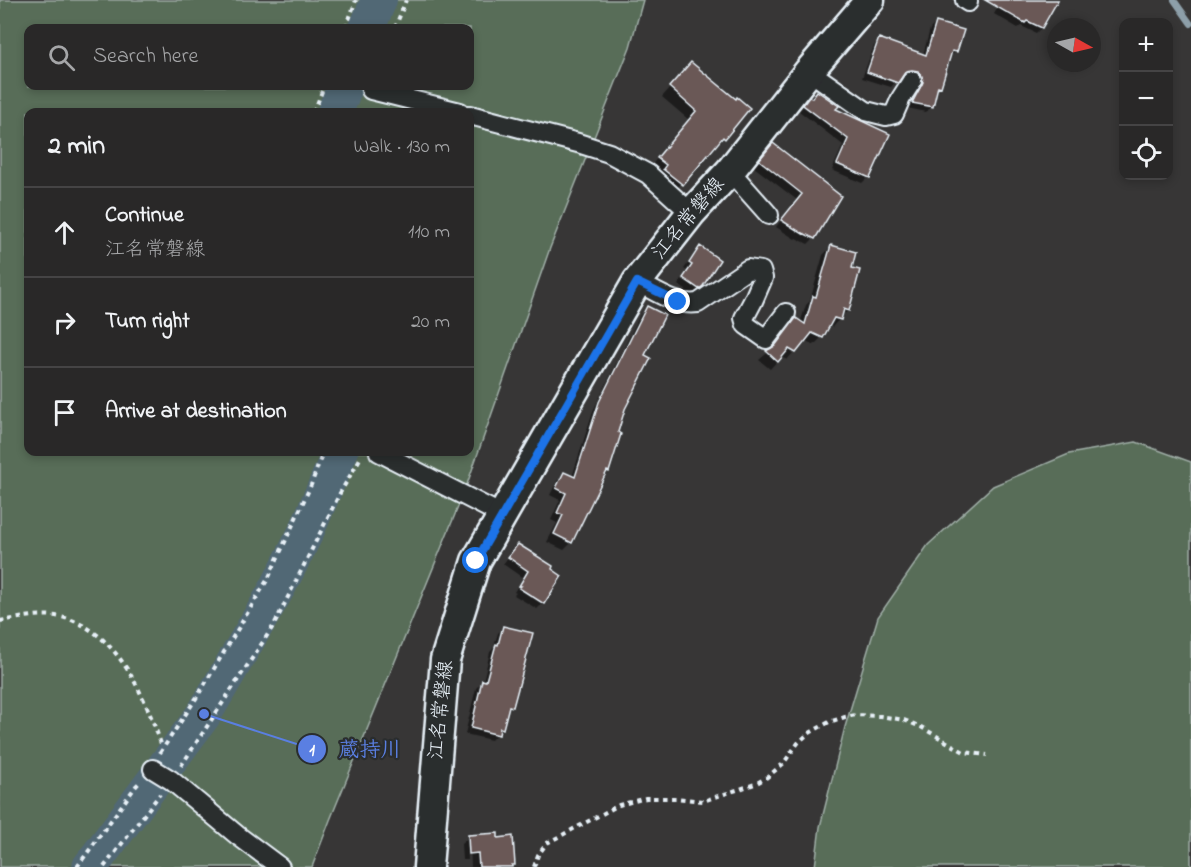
<!DOCTYPE html>
<html lang="en">
<head>
<meta charset="utf-8">
<style>
	body { margin:0; font-family:"Indie Flower","Klee One",sans-serif; background:#353434; color:#f1f3f6 }
	.controls { position:absolute; right:18px; top:18px; display:grid; overflow:hidden; border-radius:12px; box-shadow:0 3px 9px #0003 }
	.controls button { width:54px; height:54px; display:grid; place-items:center; padding:0; border:0; border-bottom:2px solid #454445; background:#292828; color:#f1f3f6; font:30px sans-serif }
	.compass { position:absolute; left:1047px; top:18px; width:54px; height:54px; border-radius:50%; background:#292828; box-shadow:0 3px 9px #0003; rotate:98deg }
	.stop { position:absolute; width:18px; height:18px; margin:-14px; border:4px solid #1a73e8; border-radius:50%; background:#fff }
	.stop.end { background:#1a73e8; border-color:#fff; box-shadow:0 2px 6px #0008 }
	.list { margin:0; padding:0; list-style:none }
	h2 { display:flex; justify-content:space-between; align-items:center; height:78px; margin:0; padding:0 24px; font-size:26px }
	h2 small { font-size:20px; font-weight:400; color:#a5a6a8 }
	.list li { display:grid; grid-template-columns:39px 1fr auto; gap:18px; align-items:center; box-sizing:border-box; height:90px; padding:0 24px; border-top:2px solid #454445 }
	.list b { display:block; font-size:22px; white-space:nowrap }
	.list p { margin:0; font-size:20px; white-space:nowrap; color:#a5a6a8 }
	.list em { font-size:20px; font-style:normal; color:#a5a6a8 }
	.icon { flex:none; width:33px; height:33px; fill:none; stroke:currentColor; stroke-width:2; stroke-linecap:round; stroke-linejoin:round }
	.map { position:relative; flex:none; width:1191px; height:867px; overflow:hidden }
	.search { position:absolute; background:#292828; box-shadow:0 3px 9px #0003; left:24px; top:24px; width:450px; height:66px; display:flex; align-items:center; gap:15px; box-sizing:border-box; padding:0 21px; border-radius:12px; color:#a5a6a8; font-size:22px }
	.panel { position:absolute; background:#292828; box-shadow:0 3px 9px #0003; left:24px; top:108px; width:450px; height:348px; border-radius:12px }
	.map>svg:first-child { display:block }
	.green { fill:#596d58; stroke:#a0afa8; stroke-width:1.5; fill-rule:evenodd }
	.shadow { fill:#0007 }
	.lines { fill:none; stroke-linecap:round; stroke-linejoin:round }
	.stream { stroke:#8d9fa9; stroke-width:6 }
	.river { stroke:#516875; stroke-width:36 }
	.building { fill:#6a5857; stroke:#e8f1f8; stroke-width:1.5 }
	.minor-casing { stroke:#e8f1f8; stroke-width:22 }
	.primary-casing { stroke:#e8f1f8; stroke-width:33 }
	.path { stroke:#e8f1f8; stroke-width:4; stroke-dasharray:4.5 4.5; stroke-linecap:butt }
	.minor { stroke:#2a2d2e; stroke-width:18 }
	.primary { stroke:#2a2d2e; stroke-width:28 }
	.route { stroke:#1a73e8; stroke-width:8 }
	.labels { text-anchor:middle; dominant-baseline:central; stroke-width:4.5; stroke-linejoin:round; paint-order:stroke }
	.street-label { font-size:20px; fill:#e8f1f8; stroke:#2a2d2e }
	.leader { fill:none; stroke:#5a7fe2; stroke-width:2 }
	.callout-dot { fill:#5a7fe2; stroke:#2a2d2e; stroke-width:2 }
	.mark-label { font-size:18px; text-anchor:middle; font-weight:bold; fill:#fff }
	.callout-label { font-size:21px; text-anchor:middle; font-weight:bold; fill:#5a7fe2; stroke:#2a2d2e; stroke-width:4.5; stroke-linejoin:round; paint-order:stroke }
</style>
</head>
<body>
<div class="map">
<svg width="1191" height="867" viewBox="0 0 1191 867">
	<rect width="100%" height="100%" fill="#373636"/>
	<filter id="ink" filterUnits="userSpaceOnUse"><feTurbulence type="fractalNoise" baseFrequency=".0167" numOctaves="2"/><feDisplacementMap in="SourceGraphic" scale="12" xChannelSelector="R" yChannelSelector="G"/><feConvolveMatrix kernelMatrix="1 2 1 2 8 2 1 2 1" color-interpolation-filters="sRGB"/></filter>
	<g filter="url(#ink)">
		<!-- green -->
		<path class="green" d="M 0,0 L 643,0 L 630,47 L 550,248 L 465,490 L 330,820 L 312,867 L 0,867 ZM 28,28 L 470,28 L 470,86 L 28,86 ZM 28,112 L 470,112 L 470,452 L 28,452 Z
			M 1136,442 L 1191,462 L 1191,867 L 815,867 L 820,827 L 845,727 L 878,617 L 928,545 L 993,486 L 1069,454 Z"/>
		<!-- shadow -->
		<path class="shadow" d="M 1002,0 L 1056,0 L 1041,28 L 1036,33 L 1021,26 L 1018,28 L 994,14 Z
			M 936,23 L 956,51 L 950,57 L 940,86 L 935,92 L 932,106 L 926,112 L 907,108 L 918,89 L 917,82 L 912,77 L 905,75 L 901,76 L 891,87 L 862,78 L 874,46 L 879,40 L 923,55 L 930,29 Z
			M 683,73 L 724,138 L 716,146 L 714,145 L 673,193 L 650,167 L 689,120 L 662,97 Z
			M 804,105 L 834,110 L 868,177 L 862,183 L 832,170 L 843,145 L 799,111 Z
			M 767,151 L 839,197 L 814,238 L 808,244 L 796,238 L 795,239 L 776,227 L 797,200 L 754,167 Z
			M 831,247 L 850,269 L 848,310 L 832,327 L 828,326 L 822,337 L 814,345 L 804,340 L 787,360 L 782,356 L 770,369 L 759,360 L 772,349 L 788,327 L 796,320 L 800,323 L 806,305 L 810,301 L 823,255 Z
			M 700,248 L 702,285 L 692,294 L 678,285 L 687,271 L 684,269 L 694,254 Z
			M 648,308 L 643,355 L 616,433 L 608,471 L 604,475 L 571,543 L 564,550 L 547,542 L 557,523 L 551,520 L 560,500 L 550,495 L 557,481 L 564,474 L 572,477 L 593,411 L 640,315 Z
			M 512,552 L 550,569 L 543,603 L 537,609 L 514,595 L 516,593 L 514,592 L 523,578 L 503,564 Z
			M 504,627 L 511,706 L 506,711 L 502,728 L 491,740 L 465,734 L 476,688 L 483,681 L 490,652 L 493,649 L 498,633 Z
			M 469,837 L 497,839 L 513,864 L 511,867 L 471,867 L 470,841 L 467,841 L 468,860 L 462,860 L 461,844 Z"/>
		<g class="lines">
			<!-- stream -->
			<path class="stream" d="M 1174,0 L 1191,24"/>
			<!-- river -->
			<path class="river" d="M 367,28 L 379,0
				M 335,112 L 345,86
				M 90,867 L 204,714 L 278,587 L 307,530 L 340,452"/>
		</g>
		<!-- building -->
		<path class="building" d="M 985,0 L 1058,0 L 1042,28 L 1027,21 L 1025,23 Z
			M 936,22 L 964,30 L 957,52 L 952,51 L 941,87 L 938,86 L 933,107 L 912,103 L 923,82 L 922,76 L 918,71 L 912,70 L 906,71 L 898,83 L 867,72 L 879,38 L 926,55 Z
			M 691,62 L 736,99 L 737,97 L 750,108 L 725,139 L 723,137 L 683,185 L 663,169 L 666,165 L 657,158 L 696,111 L 669,87 Z
			M 817,91 L 839,106 L 836,109 L 890,134 L 870,178 L 837,164 L 848,139 L 803,105 L 809,97 L 812,98 Z
			M 773,143 L 841,196 L 815,239 L 803,233 L 803,234 L 781,220 L 802,194 L 759,160 Z
			M 831,245 L 856,252 L 852,268 L 860,270 L 849,311 L 844,309 L 841,320 L 834,318 L 823,338 L 812,333 L 796,353 L 789,349 L 778,362 L 766,351 L 775,346 L 796,318 L 805,324 L 813,296 L 816,297 Z
			M 700,246 L 720,260 L 703,286 L 699,289 L 683,278 L 692,265 L 689,263 Z
			M 647,306 L 665,315 L 645,355 L 651,358 L 625,409 L 618,432 L 621,434 L 609,472 L 607,471 L 572,543 L 554,534 L 563,515 L 557,513 L 566,493 L 556,488 L 564,472 L 575,477 L 599,402 Z
			M 518,544 L 553,566 L 552,569 L 562,576 L 544,604 L 519,588 L 521,586 L 519,586 L 528,571 L 508,557 Z
			M 503,626 L 533,633 L 513,707 L 509,706 L 503,729 L 500,728 L 499,735 L 471,728 L 482,680 L 486,681 L 496,644 L 498,645 Z
			M 498,833 L 498,838 L 513,836 L 515,865 L 512,865 L 512,867 L 479,867 L 478,853 L 469,854 L 468,835 Z"/>
		<g class="lines">
			<defs>
				<path id="minor" d="M 965,0 L 968,2
					M 809,71 L 866,111 L 886,116 L 894,114 L 901,98 L 912,81
					M 371,90 L 460,112
					M 470,115 L 578,143 L 609,153 L 648,174 L 691,213
					M 730,171 L 769,215
					M 637,282 C 657,292 675,306 698,303 L 748,269 L 761,271 L 763,278 L 753,301 L 744,318 L 746,325 L 766,339 L 786,313
					M 379,452 L 502,515
					M 153,769 L 171,780 L 237,835 L 280,867"/>
				<path id="primary" d="M 428,867 L 445,660 L 476,561 L 637,282 L 691,213 L 730,171 L 809,71 L 870,0"/>
			</defs>
			<!-- minor casing -->
			<use href="#minor" class="minor-casing"/>
			<!-- primary casing -->
			<use href="#primary" class="primary-casing"/>
			<!-- path -->
			<path class="path" d="M 346,28 L 356,0
				M 395,28 L 406,0
				M 314,112 L 324,86
				M 0,621 C 21,618 44,612 65,618 C 119,633 146,699 162,747
				M 160,753 L 197,697 L 269,577 L 311,485 L 323,452
				M 181,766 L 274,625 L 340,493 L 361,457
				M 77,867 L 136,786 L 141,781
				M 104,867 L 160,794
				M 534,867 L 538,855 L 547,843 L 619,805 L 646,798 L 676,798 L 703,801 L 755,784 L 766,778 L 783,764 L 798,743 L 808,734 L 829,722 L 845,717 L 856,715 L 880,716 L 904,720 L 921,727 L 964,752 L 987,755"/>
			<!-- minor -->
			<use href="#minor" class="minor"/>
			<!-- primary -->
			<use href="#primary" class="primary"/>
		</g>
	</g>
	<g class="lines" filter="url(#ink)">
		<!-- route -->
		<path class="route" d="M 476,561 L 637,282 L 678,302"/>
	</g>
	<g class="labels">
		<!-- street labels -->
		<g class="street-label">
			<text transform="translate(689 219) rotate(-50)">江名常磐線</text>
			<text transform="translate(442 710) rotate(-84)">江名常磐線</text>
		</g>
	</g>
	<!-- callouts -->
	<path class="leader" d="M204 714L312 749"/>
	<g class="callout-dot">
		<circle cx="204" cy="714" r="6"/>
		<circle cx="312" cy="749" r="15"/>
	</g>
	<g class="mark-label">
		<text x="312" y="755">1</text>
	</g>
	<g class="callout-label">
		<text x="370" y="756">蔵持川</text>
	</g>
</svg>
<div class="controls">
<button>+</button>
<button>−</button>
<button><svg class="icon" aria-label="locate" viewBox="0 0 24 24"><circle cx="12" cy="12" r="6"/><path d="M12 2v4M12 18v4M2 12h4M18 12h4"/></svg></button>
</div>
<svg class="compass" viewBox="-18 -18 36 36"><path d="M0-13l5 13h-10z" fill="#e53935"/><path d="M0 13l5-13h-10z" fill="#a5a6a8"/></svg>
<div class="stop" style="left:476px;top:561px"></div>
<div class="stop end" style="left:678px;top:302px"></div>
<div class="search"><svg class="icon" aria-label="search" viewBox="0 0 24 24"><circle cx="10" cy="10" r="6"/><path d="M15 15l6 6"/></svg>Search here</div>
<section class="panel">
<h2>2 min<small>Walk · 130 m</small></h2>
<ul class="list">
<li><svg class="icon" aria-label="ahead" viewBox="0 0 24 24"><path d="M12 20V5M6 11l6-6 6 6"/></svg><div><b>Continue</b><p>江名常磐線</p></div><em>110 m</em></li>
<li><svg class="icon" aria-label="right" viewBox="0 0 24 24"><path d="M7 20v-9h11M14 6l5 5-5 5"/></svg><div><b>Turn right</b></div><em>20 m</em></li>
<li><svg class="icon" aria-label="arrive" viewBox="0 0 24 24"><path d="M6 21V4h12l-3 4 3 4H6"/></svg><div><b>Arrive at destination</b></div></li>
</ul>
</section>
</div>
</body>
</html>
